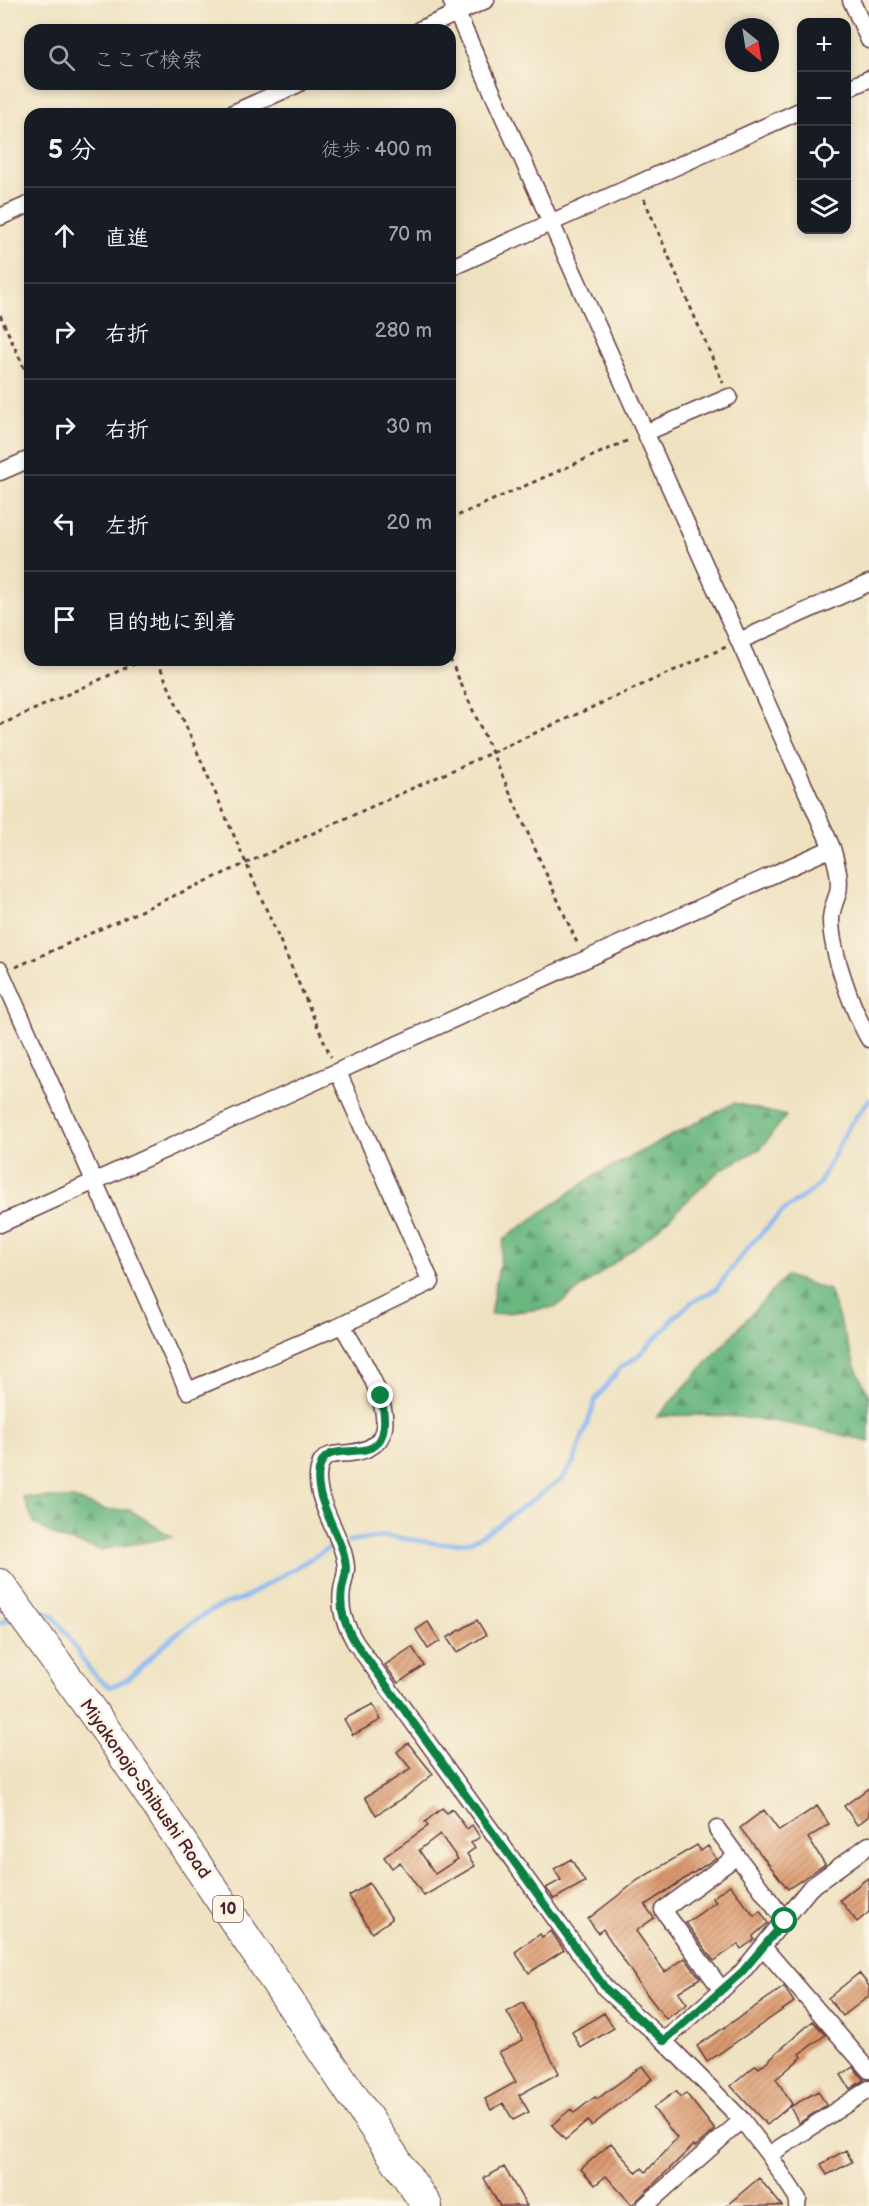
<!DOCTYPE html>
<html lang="ja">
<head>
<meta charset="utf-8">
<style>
	body { margin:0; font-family:"Balsamiq Sans","Klee One",sans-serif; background:#242831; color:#f1f3f6 }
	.controls { position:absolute; right:18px; top:18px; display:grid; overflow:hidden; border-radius:12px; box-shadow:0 3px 9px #0003 }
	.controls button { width:54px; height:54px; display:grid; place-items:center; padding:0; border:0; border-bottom:2px solid #363941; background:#171b24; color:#f1f3f6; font:30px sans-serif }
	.compass { position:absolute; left:725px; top:18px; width:54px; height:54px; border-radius:50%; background:#171b24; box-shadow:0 3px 9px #0003; rotate:150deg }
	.stop { position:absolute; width:18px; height:18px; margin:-14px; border:4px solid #0b8043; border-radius:50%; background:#fff }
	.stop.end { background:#0b8043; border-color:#fff; box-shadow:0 2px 6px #0008 }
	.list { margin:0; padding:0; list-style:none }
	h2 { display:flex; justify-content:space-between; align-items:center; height:78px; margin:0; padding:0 24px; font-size:26px }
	h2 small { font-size:20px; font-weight:400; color:#9ea1a6 }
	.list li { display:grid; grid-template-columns:39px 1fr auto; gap:18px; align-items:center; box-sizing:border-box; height:96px; padding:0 24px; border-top:2px solid #363941 }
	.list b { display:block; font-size:22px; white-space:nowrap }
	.list em { font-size:20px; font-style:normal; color:#9ea1a6 }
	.icon { flex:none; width:33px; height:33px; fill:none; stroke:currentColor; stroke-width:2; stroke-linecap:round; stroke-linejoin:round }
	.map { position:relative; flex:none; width:869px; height:2206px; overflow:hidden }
	.search { position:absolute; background:#171b24; box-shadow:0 3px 9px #0003; left:24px; top:24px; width:432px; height:66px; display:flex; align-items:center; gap:15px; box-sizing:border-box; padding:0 21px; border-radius:18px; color:#9ea1a6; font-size:22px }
	.panel { position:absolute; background:#171b24; box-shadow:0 3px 9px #0003; left:24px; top:108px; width:432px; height:558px; border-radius:18px }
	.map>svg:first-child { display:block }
	.forest { fill:url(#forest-firs); stroke:#5a6b56; stroke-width:1.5 }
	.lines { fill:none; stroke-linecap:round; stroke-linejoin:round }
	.stream { stroke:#87b7f2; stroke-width:4.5 }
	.building { fill:url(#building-hatch); fill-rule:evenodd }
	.minor-casing { stroke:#633c42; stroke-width:19 }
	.motorway-casing { stroke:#633c42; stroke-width:32 }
	.path { stroke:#633c42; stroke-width:3; stroke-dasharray:4.5 4.5; stroke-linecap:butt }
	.minor { stroke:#fff; stroke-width:16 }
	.motorway { stroke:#fff; stroke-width:30 }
	.route { stroke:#0b8043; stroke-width:8 }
	.labels { text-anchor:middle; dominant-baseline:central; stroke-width:5; stroke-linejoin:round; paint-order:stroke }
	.shield { fill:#fcf5e5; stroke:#7f5f63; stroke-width:1.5 }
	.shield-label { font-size:16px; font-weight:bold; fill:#4a1f2b }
	.street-label { font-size:18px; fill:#4a1f2b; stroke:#fcf5e5 }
</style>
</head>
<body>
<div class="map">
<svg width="869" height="2206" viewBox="0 0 869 2206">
	<defs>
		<pattern id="forest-firs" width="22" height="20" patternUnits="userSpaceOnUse" patternTransform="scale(1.5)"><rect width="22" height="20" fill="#6ab780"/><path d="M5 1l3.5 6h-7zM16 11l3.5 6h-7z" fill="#599469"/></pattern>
		<pattern id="building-hatch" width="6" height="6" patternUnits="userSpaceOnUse" patternTransform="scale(1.5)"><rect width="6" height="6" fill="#db996d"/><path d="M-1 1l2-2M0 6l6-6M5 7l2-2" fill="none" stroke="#b47c5a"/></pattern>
	</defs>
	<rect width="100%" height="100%" fill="#fcf5e5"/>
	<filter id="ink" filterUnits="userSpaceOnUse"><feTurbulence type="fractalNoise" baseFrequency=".0167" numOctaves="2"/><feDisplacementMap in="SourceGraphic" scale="12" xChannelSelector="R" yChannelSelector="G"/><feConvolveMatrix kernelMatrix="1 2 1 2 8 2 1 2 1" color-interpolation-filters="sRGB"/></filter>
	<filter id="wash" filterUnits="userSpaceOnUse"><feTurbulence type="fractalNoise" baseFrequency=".008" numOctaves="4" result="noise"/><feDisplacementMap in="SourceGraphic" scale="24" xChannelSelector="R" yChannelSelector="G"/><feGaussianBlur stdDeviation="1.35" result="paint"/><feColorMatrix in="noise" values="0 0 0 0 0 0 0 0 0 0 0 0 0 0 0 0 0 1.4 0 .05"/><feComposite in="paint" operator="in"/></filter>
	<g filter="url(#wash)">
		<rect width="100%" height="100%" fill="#efe2c1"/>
		<!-- forest -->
		<path class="forest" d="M 734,1103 L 786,1116 L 760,1149 L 720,1170 L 652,1234 L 556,1307 L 490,1315 L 504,1239 L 594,1176 Z
			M 786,1276 L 829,1290 L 855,1366 L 869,1396 L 869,1442 C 803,1424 724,1410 657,1417 Z
			M 23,1497 L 74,1499 L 106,1510 L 130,1510 L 172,1537 L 100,1550 L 61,1539 L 35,1524 Z"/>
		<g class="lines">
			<!-- stream -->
			<path class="stream" d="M 348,1541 L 387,1536 L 441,1544 L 470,1542 L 489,1531 L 563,1478 L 574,1461 L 596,1399 L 620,1368 L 637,1357 L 670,1324 L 670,1321 L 692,1302 L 716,1289 L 750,1245 L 782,1212 L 818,1186 L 849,1126 L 869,1100
				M 31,1611 C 38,1609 48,1611 53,1616 C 75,1639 81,1670 110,1687 C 132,1680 142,1666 158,1650 C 181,1629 211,1605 242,1599 L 331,1547
				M 0,1623 L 12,1618"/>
		</g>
		<g id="blocks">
			<!-- building -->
			<path class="building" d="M 477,1620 L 486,1635 L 457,1653 L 447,1638 Z
				M 428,1622 L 440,1641 L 428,1649 L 416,1630 Z
				M 412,1647 L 424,1665 L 398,1683 L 385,1665 Z
				M 373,1704 L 381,1720 L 353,1735 L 344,1719 Z
				M 408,1743 L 433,1774 L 405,1797 L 376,1815 L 365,1797 L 411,1769 L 397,1752 Z
				M 869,1788 L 869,1816 L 857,1825 L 844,1806 Z
				M 817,1806 L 829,1824 L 808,1838 L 825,1864 L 788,1889 L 740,1828 L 764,1810 L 779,1831 Z
				M 442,1808 L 447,1813 L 452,1809 L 467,1829 L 472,1825 L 480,1837 L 471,1843 L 475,1848 L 467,1854 L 475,1866 L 424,1896 L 400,1862 L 392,1868 L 384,1857 L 428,1826 L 425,1822 ZM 440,1834 L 458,1859 L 435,1874 L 419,1850 Z
				M 697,1845 L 701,1851 L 708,1846 L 716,1858 L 645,1905 L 654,1918 L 636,1931 L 665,1972 L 685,1958 L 700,1978 L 678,1992 L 687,2004 L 666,2019 L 642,1988 L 603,1929 L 598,1933 L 588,1919 L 638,1880 Z
				M 571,1859 L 585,1882 L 554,1899 L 546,1888 L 561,1880 L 554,1869 Z
				M 869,1877 L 869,1912 L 857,1922 L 840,1900 Z
				M 369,1883 L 392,1919 L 372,1933 L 349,1896 Z
				M 730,1885 L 754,1916 L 760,1911 L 768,1923 L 753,1936 L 754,1940 L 741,1949 L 738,1944 L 714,1961 L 686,1923 L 716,1902 L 712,1898 Z
				M 551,1931 L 564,1950 L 529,1973 L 515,1952 L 540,1934 L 542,1937 Z
				M 859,1973 L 869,1986 L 869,1996 L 843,2016 L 828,1998 Z
				M 784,1987 L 794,2002 L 707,2062 L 697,2046 Z
				M 523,2003 L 559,2073 L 519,2095 L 529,2112 L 513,2120 L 503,2103 L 491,2110 L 485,2099 L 516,2082 L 499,2052 L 523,2040 L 507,2012 Z
				M 604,2013 L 614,2028 L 581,2048 L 572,2032 Z
				M 813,2021 L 825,2035 L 800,2054 L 802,2057 L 776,2079 L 792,2104 L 767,2125 L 731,2086 L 756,2065 L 759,2068 Z
				M 642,2066 L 652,2079 L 591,2126 L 588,2121 L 565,2140 L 552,2125 L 571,2109 L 574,2113 L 595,2097 L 597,2099 Z
				M 853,2067 L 864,2080 L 850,2089 L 841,2075 Z
				M 676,2091 L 680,2097 L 686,2093 L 715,2130 L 695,2147 L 694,2145 L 632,2205 L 606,2176 L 595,2185 L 581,2169 L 611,2143 L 637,2173 L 642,2168 L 646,2172 L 677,2138 L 653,2108 Z
				M 818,2091 L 826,2105 L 799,2123 L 790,2107 Z
				M 846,2150 L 852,2162 L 827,2175 L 821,2164 Z
				M 504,2167 L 527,2206 L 500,2206 L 484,2178 Z
				M 759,2178 L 782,2206 L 726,2206 Z"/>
		</g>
	</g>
	<g filter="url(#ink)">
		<use href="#blocks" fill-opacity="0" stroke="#633c42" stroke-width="1.5"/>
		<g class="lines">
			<defs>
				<path id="minor" d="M 451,0 L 832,848 C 836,863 841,877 838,893 C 835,902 831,910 831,920 C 831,952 853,1011 869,1039
					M 851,0 L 869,40
					M 419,30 L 486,0
					M 846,89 L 869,79
					M 231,114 L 298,84
					M 0,217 L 30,204
					M 450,268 L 802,110
					M 647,432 L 729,397
					M 0,472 L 30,459
					M 739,641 L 869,583
					M 0,970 L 188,1391 L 342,1325 L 431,1282 L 338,1072
					M 0,1224 L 832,848
					M 342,1325 C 360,1358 423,1445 350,1453 C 340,1454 326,1453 321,1463 C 307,1494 345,1537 346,1568 C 346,1575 343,1583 342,1590 C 339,1611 345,1624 355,1642 L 606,1989 L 664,2041 L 742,2120 L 769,2155 L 798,2199 L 797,2206
					M 717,1829 L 785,1921
					M 763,1947 L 869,2070
					M 722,1990 L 663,1910 L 737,1856
					M 664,2041 L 742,1972 L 810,1888 L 869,1845
					M 769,2155 L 869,2089
					M 645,2206 L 742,2120"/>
				<path id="motorway" d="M 0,1584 L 112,1739 L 427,2206"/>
			</defs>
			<!-- minor casing -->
			<use href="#minor" class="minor-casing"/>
			<!-- motorway casing -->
			<use href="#motorway" class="motorway-casing"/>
			<!-- path -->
			<path class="path" d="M 644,199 L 723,383
				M 0,315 L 30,381
				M 450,519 L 631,439
				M 450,659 L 578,945
				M 157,660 L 331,1057
				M 0,725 L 143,660
				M 16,967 L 726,647"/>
			<!-- minor -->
			<use href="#minor" class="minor"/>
			<!-- motorway -->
			<use href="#motorway" class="motorway"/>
		</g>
	</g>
	<g class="lines" filter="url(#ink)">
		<!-- route -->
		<path class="route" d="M 381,1396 C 399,1479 335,1435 322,1462 C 306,1493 345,1537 346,1568 C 346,1575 343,1583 342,1590 C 339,1611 345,1625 355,1642 L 606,1989 L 664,2041 L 742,1972 L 785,1921"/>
	</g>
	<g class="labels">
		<!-- shield labels -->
		<rect class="shield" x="213" y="1896" width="30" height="26" rx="4.5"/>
		<g class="shield-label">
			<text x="228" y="1909">10</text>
		</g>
		<!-- street labels -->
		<g class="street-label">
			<text transform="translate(145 1789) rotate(55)">Miyakonojo-Shibushi Road</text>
		</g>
	</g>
</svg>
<div class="controls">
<button>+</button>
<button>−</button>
<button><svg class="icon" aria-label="locate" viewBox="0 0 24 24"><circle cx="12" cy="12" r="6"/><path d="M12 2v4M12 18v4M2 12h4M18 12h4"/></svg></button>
<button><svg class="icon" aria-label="layers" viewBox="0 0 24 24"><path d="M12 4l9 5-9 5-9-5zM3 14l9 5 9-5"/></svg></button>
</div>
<svg class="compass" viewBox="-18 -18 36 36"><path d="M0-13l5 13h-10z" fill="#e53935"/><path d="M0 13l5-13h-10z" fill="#9ea1a6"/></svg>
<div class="stop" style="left:785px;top:1921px"></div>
<div class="stop end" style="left:381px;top:1396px"></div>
<div class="search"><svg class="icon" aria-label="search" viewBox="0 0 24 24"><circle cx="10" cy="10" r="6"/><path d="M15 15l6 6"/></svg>ここで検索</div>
<section class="panel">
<h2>5 分<small>徒歩 · 400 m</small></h2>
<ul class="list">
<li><svg class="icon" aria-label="ahead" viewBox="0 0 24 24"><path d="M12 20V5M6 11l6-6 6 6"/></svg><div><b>直進</b></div><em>70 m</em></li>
<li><svg class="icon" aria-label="right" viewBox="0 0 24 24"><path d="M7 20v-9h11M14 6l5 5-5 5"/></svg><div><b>右折</b></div><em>280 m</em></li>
<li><svg class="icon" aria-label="right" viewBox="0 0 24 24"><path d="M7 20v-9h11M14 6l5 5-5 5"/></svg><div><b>右折</b></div><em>30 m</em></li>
<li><svg class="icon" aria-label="left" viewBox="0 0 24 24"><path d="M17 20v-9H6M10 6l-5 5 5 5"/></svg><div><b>左折</b></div><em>20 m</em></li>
<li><svg class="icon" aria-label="arrive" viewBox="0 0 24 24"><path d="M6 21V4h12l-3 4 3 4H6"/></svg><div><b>目的地に到着</b></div></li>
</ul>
</section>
</div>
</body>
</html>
